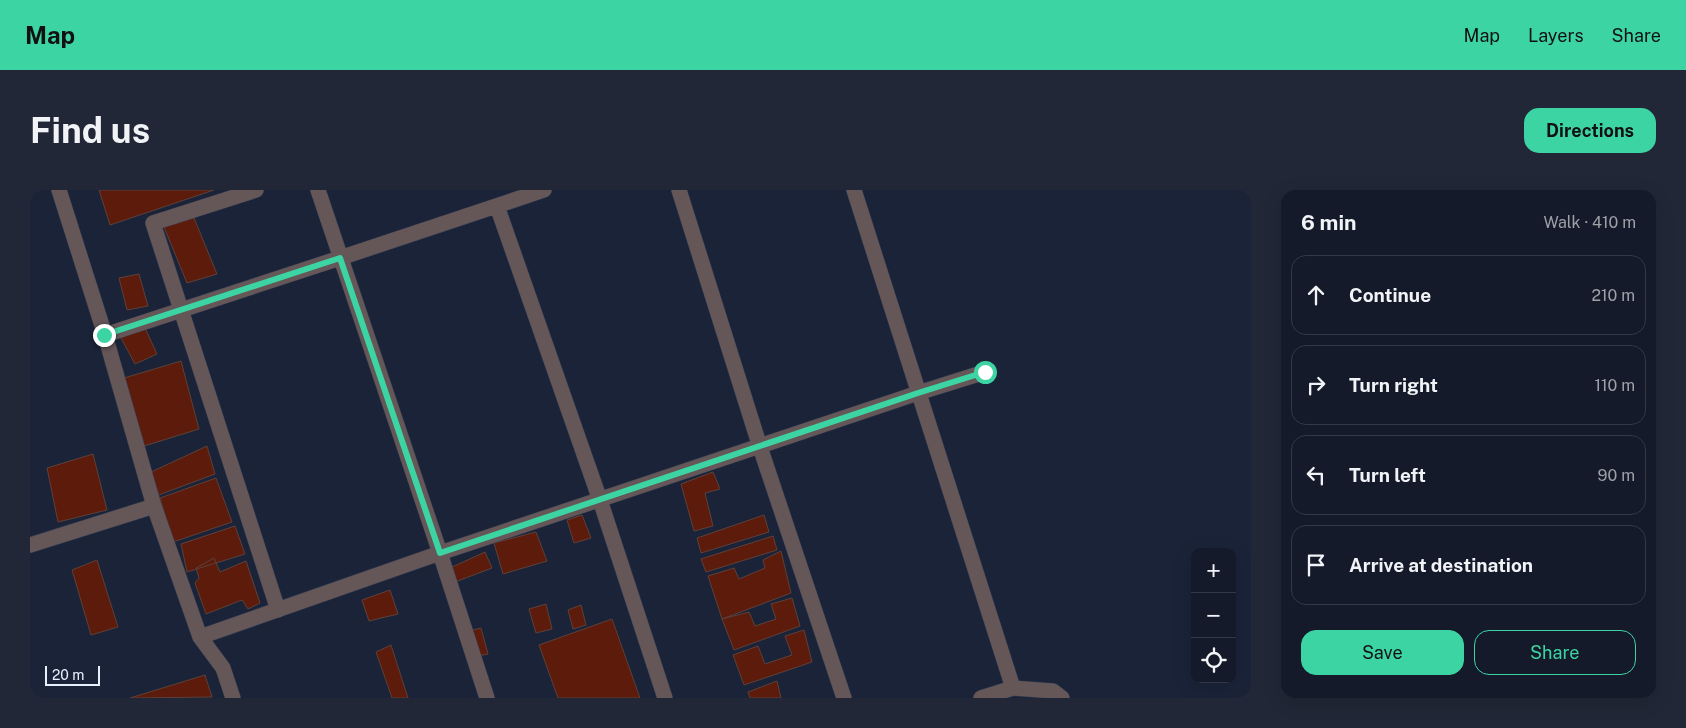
<!DOCTYPE html>
<html lang="en">
<head>
<meta charset="utf-8">
<style>
	body { margin:0; font-family:"Public Sans",sans-serif; background:#212736; color:#f1f3f6 }
	.controls { position:absolute; right:15px; bottom:15px; display:grid; overflow:hidden; border-radius:10px; box-shadow:0 5px 20px #0002 }
	.controls button { width:45px; height:45px; display:grid; place-items:center; padding:0; border:0; border-bottom:1px solid #333847; background:#141a2a; color:#f1f3f6; font:25px sans-serif }
	.scale { position:absolute; left:15px; bottom:12px; width:55px; box-sizing:border-box; padding-left:5px; border:2px solid #e7eefc; border-top:0; font-size:14px; line-height:18px; white-space:nowrap; color:#e7eefc; -webkit-text-stroke:4px #1a2338; paint-order:stroke }
	.stop { position:absolute; width:15px; height:15px; margin:-11px; border:4px solid #3dd4a3; border-radius:50%; background:#fff }
	.stop.end { background:#3dd4a3; border-color:#fff; box-shadow:0 1px 5px #0008 }
	.list { margin:0; padding:0; list-style:none }
	h2 { display:flex; justify-content:space-between; align-items:center; height:65px; margin:0; padding:0 20px; font-size:21px }
	h2 small { font-size:16px; font-weight:400; color:#9da1a8 }
	.list li { display:grid; grid-template-columns:32px 1fr auto; gap:15px; align-items:center; box-sizing:border-box; height:80px; margin:0 10px 10px; padding:0 10px; border:1px solid #333847; border-radius:15px }
	.list b { display:block; font-size:19px; white-space:nowrap }
	.list em { font-size:16px; font-style:normal; color:#9da1a8 }
	.actions { display:flex; gap:10px; padding:15px 20px }
	.actions a { flex:1; padding:11px 0; border:1px solid #3dd4a3; border-radius:15px; text-align:center; font-size:18px; color:#3dd4a3 }
	.actions .main { background:#3dd4a3; color:#111 }
	.icon { flex:none; width:28px; height:28px; fill:none; stroke:currentColor; stroke-width:2; stroke-linecap:round; stroke-linejoin:round }
	.map { position:relative; flex:none; width:1221px; height:508px; overflow:hidden; border-radius:15px }
	header { display:flex; align-items:center; gap:30px; box-sizing:border-box; height:70px; padding:0 25px; background:#3dd4a3; color:#111 }
	header strong { font-size:24px }
	nav { display:flex; gap:28px; margin-inline-start:auto; font-size:18px }
	.intro { display:flex; align-items:center; justify-content:space-between; box-sizing:border-box; height:120px; padding:0 30px }
	h1 { margin:0; font-size:35px }
	.button { padding:12px 22px; border-radius:15px; background:#3dd4a3; color:#111; font-size:18px; font-weight:700 }
	main { display:flex; gap:30px; padding:0 30px }
	aside { flex:1; background:#141a2a; border-radius:15px; box-shadow:0 5px 20px #0002 }
	.map>svg:first-child { display:block }
	.building { fill:#5d1b0c; stroke:#5d413a }
	.lines { fill:none; stroke-linecap:round; stroke-linejoin:round }
	.minor-casing { stroke:#373f53; stroke-width:16 }
	.minor { stroke:#655658; stroke-width:15 }
	.route { stroke:#3dd4a3; stroke-width:6 }
</style>
</head>
<body>
<header>
<strong>Map</strong>
<nav><a>Map</a><a>Layers</a><a>Share</a></nav>
</header>
<div class="intro"><h1>Find us</h1><a class="button">Directions</a></div>
<main>
<div class="map">
<svg width="1221" height="508" viewBox="0 0 1221 508">
	<rect width="100%" height="100%" fill="#1a2338"/>
	<!-- building -->
	<path class="building" d="M 69,0 L 184,0 L 80,35 Z
		M 164,28 L 187,84 L 157,93 L 134,37 Z
		M 109,84 L 118,116 L 97,120 L 89,88 Z
		M 115,138 L 127,164 L 105,174 L 91,148 Z
		M 151,171 L 169,239 L 111,257 L 94,188 Z
		M 177,256 L 185,284 L 126,306 L 119,283 Z
		M 63,264 L 77,320 L 28,332 L 17,278 Z
		M 683,282 L 690,299 L 675,303 L 683,336 L 664,341 L 651,294 Z
		M 186,288 L 202,332 L 143,352 L 130,308 Z
		M 552,325 L 561,348 L 544,353 L 537,330 Z
		M 734,325 L 739,342 L 671,363 L 667,348 Z
		M 205,336 L 215,364 L 157,382 L 151,354 Z
		M 506,342 L 517,371 L 473,384 L 464,353 Z
		M 743,346 L 747,360 L 676,382 L 671,369 Z
		M 751,361 L 761,403 L 692,429 L 678,386 L 704,378 L 709,389 L 735,378 L 733,370 Z
		M 455,362 L 462,378 L 425,392 L 420,378 Z
		M 184,368 L 190,382 L 216,371 L 230,413 L 218,419 L 212,410 L 176,424 L 165,393 L 169,388 L 166,378 Z
		M 67,370 L 88,437 L 61,445 L 42,380 Z
		M 360,400 L 368,424 L 339,431 L 332,410 Z
		M 762,408 L 770,436 L 704,460 L 692,429 L 719,422 L 725,436 L 746,429 L 741,414 Z
		M 516,414 L 522,439 L 506,443 L 499,419 Z
		M 551,415 L 556,435 L 543,439 L 538,420 Z
		M 582,429 L 610,508 L 528,508 L 509,455 Z
		M 451,438 L 458,464 L 448,466 L 439,441 Z
		M 774,440 L 782,472 L 714,495 L 703,465 L 728,456 L 735,474 L 762,465 L 755,446 Z
		M 361,455 L 378,508 L 362,508 L 346,462 Z
		M 175,485 L 182,507 L 100,508 Z
		M 747,491 L 751,508 L 720,508 L 718,502 Z"/>
	<g class="lines">
		<defs>
			<path id="minor" d="M 29,0 L 75,145 L 124,316 L 170,447 L 193,478 L 203,508
				M 226,0 L 123,33 L 248,420
				M 288,0 L 410,363 L 457,508
				M 649,0 L 730,257 L 814,508
				M 824,0 L 983,498
				M 467,16 L 570,310 L 635,508
				M 75,145 L 310,68 L 514,0
				M 0,355 L 124,316
				M 170,447 L 410,363 L 888,203 L 955,182
				M 951,508 L 983,498 L 1023,501 L 1032,508"/>
		</defs>
		<!-- minor casing -->
		<use href="#minor" class="minor-casing"/>
		<!-- minor -->
		<use href="#minor" class="minor"/>
	</g>
	<g class="lines">
		<!-- route -->
		<path class="route" d="M 74,145 L 310,68 L 410,363 L 888,203 L 955,182"/>
	</g>
</svg>
<div class="controls">
<button>+</button>
<button>−</button>
<button><svg class="icon" aria-label="locate" viewBox="0 0 24 24"><circle cx="12" cy="12" r="6"/><path d="M12 2v4M12 18v4M2 12h4M18 12h4"/></svg></button>
</div>
<div class="scale">20 m</div>
<div class="stop" style="left:955px;top:182px"></div>
<div class="stop end" style="left:74px;top:145px"></div>
</div>
<aside>
<h2>6 min<small>Walk · 410 m</small></h2>
<ul class="list">
<li><svg class="icon" aria-label="ahead" viewBox="0 0 24 24"><path d="M12 20V5M6 11l6-6 6 6"/></svg><div><b>Continue</b></div><em>210 m</em></li>
<li><svg class="icon" aria-label="right" viewBox="0 0 24 24"><path d="M7 20v-9h11M14 6l5 5-5 5"/></svg><div><b>Turn right</b></div><em>110 m</em></li>
<li><svg class="icon" aria-label="left" viewBox="0 0 24 24"><path d="M17 20v-9H6M10 6l-5 5 5 5"/></svg><div><b>Turn left</b></div><em>90 m</em></li>
<li><svg class="icon" aria-label="arrive" viewBox="0 0 24 24"><path d="M6 21V4h12l-3 4 3 4H6"/></svg><div><b>Arrive at destination</b></div></li>
</ul>
<div class="actions"><a class="main">Save</a><a>Share</a></div>
</aside>
</main>
</body>
</html>
